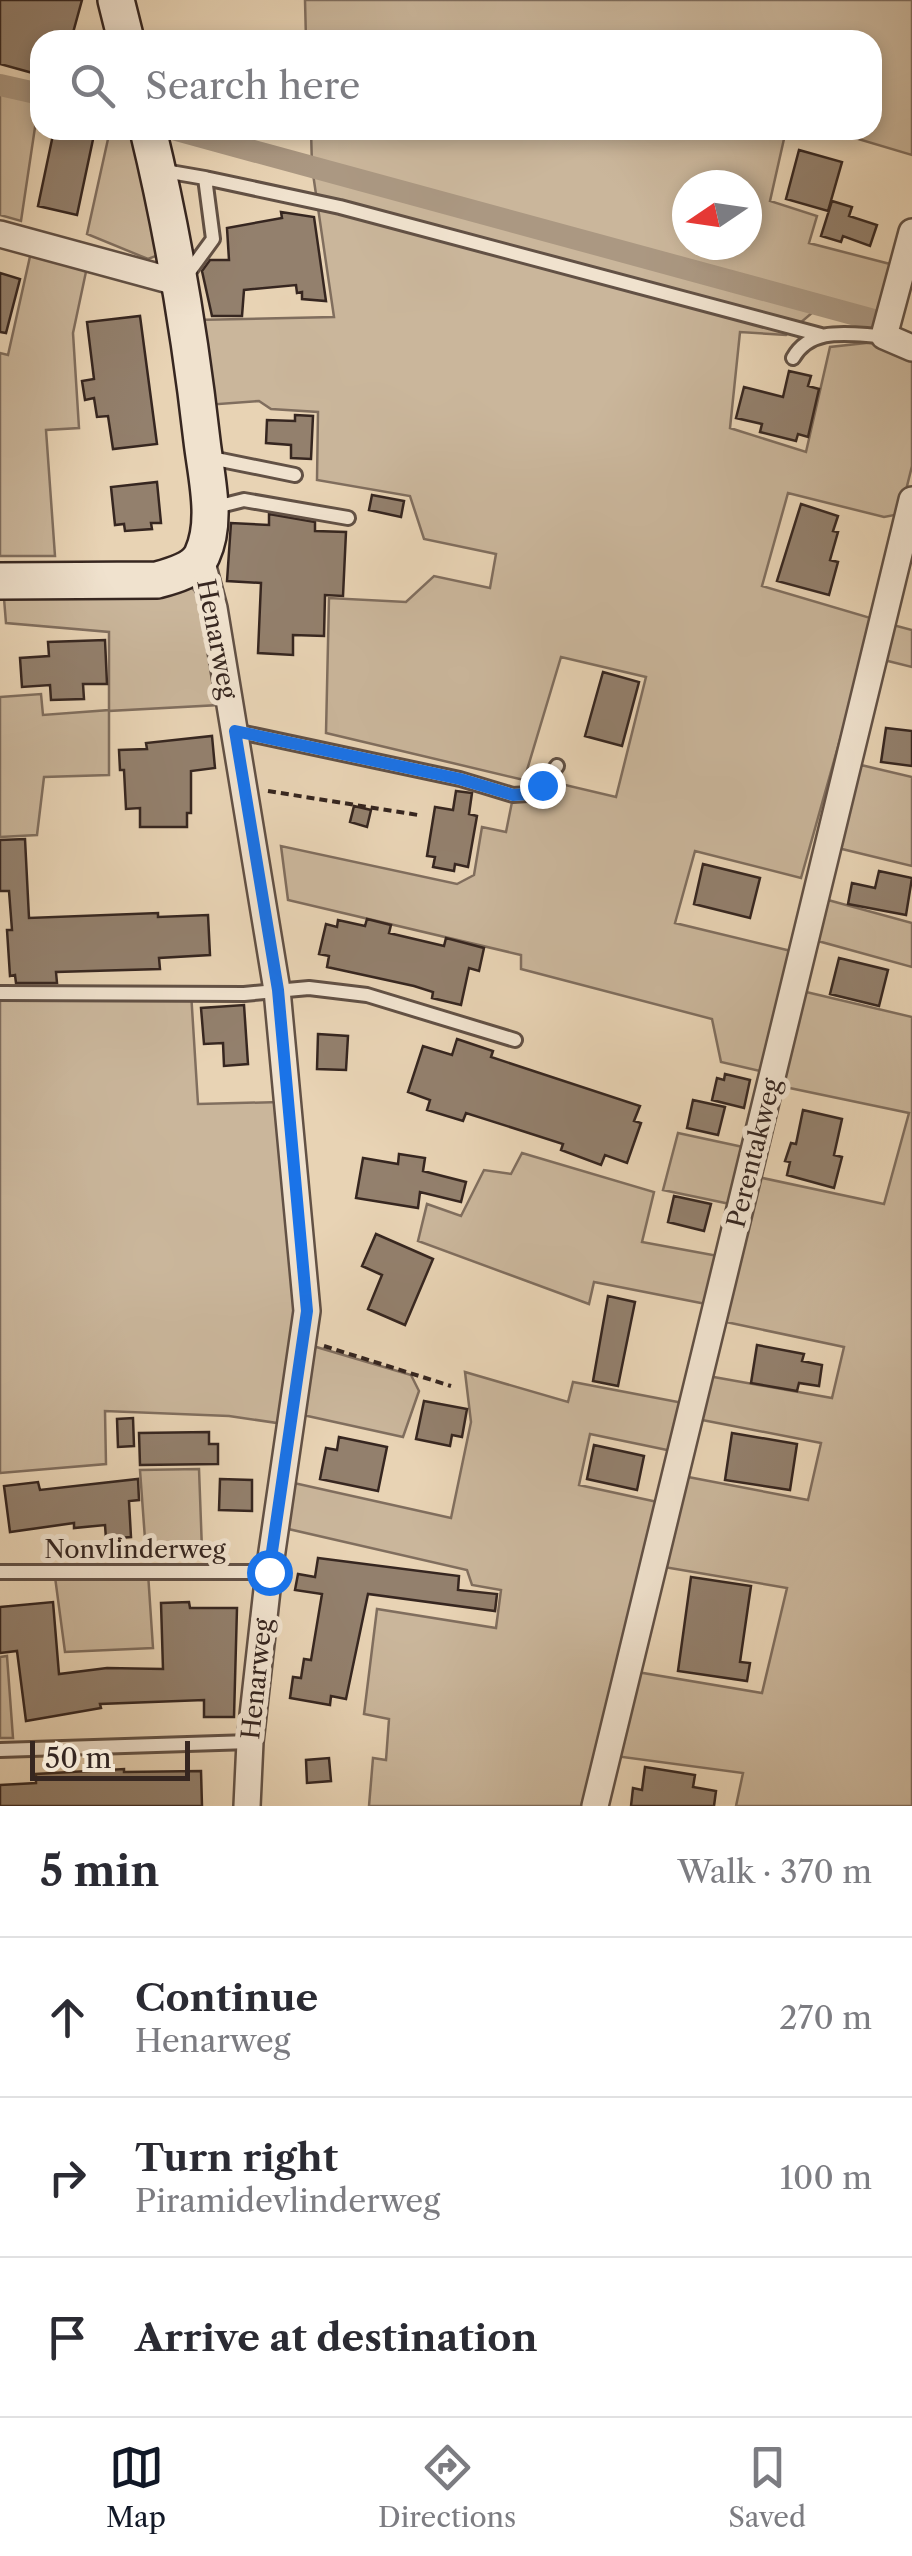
<!DOCTYPE html>
<html lang="en">
<head>
<meta charset="utf-8">
<style>
	body { margin:0; font-family:"Libre Caslon Text",serif; background:#f7f7f7; color:#2b2b33 }
	.compass { position:absolute; left:672px; top:170px; width:90px; height:90px; border-radius:50%; background:#fff; box-shadow:0 5px 15px #0003; rotate:257deg }
	.scale { position:absolute; left:30px; bottom:25px; width:160px; box-sizing:border-box; padding-left:10px; border:5px solid #362620; border-top:0; font-size:28px; line-height:35px; white-space:nowrap; color:#362620; -webkit-text-stroke:8px #f0e2ce; paint-order:stroke }
	.stop { position:absolute; width:30px; height:30px; margin:-22px; border:8px solid #1a73e8; border-radius:50%; background:#fff }
	.stop.end { background:#1a73e8; border-color:#fff; box-shadow:0 2px 10px #0008 }
	.list { margin:0; padding:0; list-style:none }
	h2 { display:flex; justify-content:space-between; align-items:center; height:130px; margin:0; padding:0 40px; font-size:42px }
	h2 small { font-size:32px; font-weight:400; color:#7c7c81 }
	.list li { display:grid; grid-template-columns:65px 1fr auto; gap:30px; align-items:center; box-sizing:border-box; height:160px; padding:0 40px; border-top:2px solid #e1e1e2 }
	.list b { display:block; font-size:38px; white-space:nowrap }
	.list p { margin:0; font-size:32px; white-space:nowrap; color:#7c7c81 }
	.list em { font-size:32px; font-style:normal; color:#7c7c81 }
	.icon { flex:none; width:55px; height:55px; fill:none; stroke:currentColor; stroke-width:2; stroke-linecap:round; stroke-linejoin:round }
	.map { position:relative; flex:none; width:912px; height:1806px; overflow:hidden }
	.search { position:absolute; background:#fff; box-shadow:0 5px 15px #0003; left:30px; right:30px; top:30px; height:110px; display:flex; align-items:center; gap:25px; box-sizing:border-box; padding:0 35px; border-radius:30px; color:#7c7c81; font-size:38px }
	.sheet { height:610px; background:#fff }
	nav { display:flex; justify-content:space-around; align-items:center; box-sizing:border-box; height:140px; border-top:2px solid #e1e1e2; background:#fff; font-size:28px; color:#7c7c81 }
	nav a { display:grid; justify-items:center; gap:5px }
	nav .on { color:#111827 }
	.map>svg:first-child { display:block }
	.green { fill:#cab69b; stroke:#806e5e; stroke-width:2.5; fill-rule:evenodd }
	.lines { fill:none; stroke-linecap:round; stroke-linejoin:round }
	.canal { stroke:#ab9882; stroke-width:22 }
	.building { fill:#93806d; stroke:#362620; stroke-width:2.5 }
	.lane-casing { stroke:#625145; stroke-width:18 }
	.street-casing { stroke:#625145; stroke-width:30 }
	.secondary-casing { stroke:#362620; stroke-width:40 }
	.path { stroke:#362620; stroke-width:4; stroke-dasharray:8 5; stroke-linecap:butt }
	.lane { stroke:#f0e2ce; stroke-width:12 }
	.street { stroke:#f0e2ce; stroke-width:25 }
	.secondary { stroke:#f0e2ce; stroke-width:35 }
	.route { stroke:#1a73e8; stroke-width:12 }
	.labels { text-anchor:middle; dominant-baseline:central; stroke-width:10; stroke-linejoin:round; paint-order:stroke }
	.street-label { font-size:25px; fill:#362620; stroke:#f0e2ce }
</style>
</head>
<body>
<div class="map">
<svg width="912" height="1806" viewBox="0 0 912 1806">
	<rect width="100%" height="100%" fill="#e8d3b4"/>
	<filter id="stains"><feTurbulence type="fractalNoise" baseFrequency=".002" numOctaves="4"/><feColorMatrix values="0 0 0 0 .2 0 0 0 0 .09 0 0 0 0 .02 0 0 0 .5 -.17"/></filter>
	<radialGradient id="worn" r=".72"><stop offset=".6" stop-color="#630" stop-opacity="0"/><stop offset="1" stop-color="#630" stop-opacity=".3"/></radialGradient>
	<!-- green -->
	<path class="green" d="M 305,0 L 912,0 L 912,155 L 828,130 L 872,130 L 872,40 L 306,40 Z
		M 0,85 L 40,94 L 21,221 L 0,215 Z
		M 110,130 L 138,130 L 161,254 L 148,259 L 87,234 Z
		M 311,130 L 786,130 L 770,201 L 817,216 L 809,243 L 890,264 L 878,321 L 820,306 L 786,335 L 740,332 L 730,428 L 806,452 L 830,347 L 884,341 L 912,352 L 912,466 L 900,514 L 884,517 L 788,493 L 762,586 L 874,619 L 801,878 L 695,851 L 675,923 L 791,951 L 760,1071 L 721,1062 L 712,1019 L 521,969 L 521,955 L 288,900 L 281,846 L 457,884 L 474,875 L 482,827 L 506,832 L 514,792 L 529,796 L 557,783 L 616,797 L 646,677 L 561,657 L 524,780 L 326,733 L 329,598 L 406,602 L 434,576 L 490,588 L 496,554 L 424,539 L 410,496 L 317,480 L 318,412 L 271,409 L 259,401 L 206,405 L 194,320 L 334,317 L 312,167 ZM 687,185 L 747,185 L 747,245 L 687,245 Z
		M 31,252 L 87,267 L 73,333 L 79,428 L 46,430 L 55,556 L 0,556 L 0,353 L 8,355 Z
		M 189,585 L 202,598 L 219,705 L 109,711 L 109,775 L 44,777 L 37,835 L 0,837 L 0,697 L 41,694 L 43,715 L 109,710 L 109,632 L 6,623 L 3,586 Z
		M 893,625 L 912,630 L 912,667 L 884,660 Z
		M 861,765 L 912,777 L 912,866 L 838,848 Z
		M 828,900 L 912,923 L 912,967 L 818,941 Z
		M 802,991 L 912,1017 L 912,1806 L 736,1806 L 743,1773 L 615,1756 L 637,1672 L 762,1693 L 787,1588 L 664,1567 L 688,1477 L 808,1500 L 821,1443 L 697,1419 L 708,1376 L 832,1398 L 844,1347 L 726,1322 L 758,1177 L 884,1204 L 909,1113 L 780,1086 Z
		M 191,992 L 198,1104 L 280,1102 L 305,1309 L 284,1424 L 229,1416 L 105,1411 L 106,1464 L 0,1473 L 0,999 Z
		M 678,1133 L 743,1147 L 730,1204 L 663,1190 Z
		M 522,1153 L 654,1192 L 642,1242 L 718,1256 L 706,1304 L 594,1282 L 589,1304 L 418,1241 L 427,1204 L 461,1216 L 484,1170 L 511,1174 Z
		M 313,1346 L 411,1375 L 419,1391 L 403,1437 L 303,1415 Z
		M 465,1372 L 568,1402 L 573,1382 L 683,1403 L 672,1451 L 590,1434 L 579,1485 L 662,1503 L 587,1806 L 369,1806 L 373,1758 L 386,1760 L 389,1719 L 364,1714 L 377,1609 L 496,1628 L 501,1590 L 472,1585 L 467,1570 L 284,1528 L 294,1483 L 451,1518 L 471,1422 Z
		M 199,1469 L 202,1550 L 146,1553 L 140,1470 Z
		M 148,1573 L 153,1648 L 65,1652 L 55,1577 Z
		M 7,1656 L 13,1738 L 0,1738 L 0,1657 Z"/>
	<g class="lines">
		<!-- canal -->
		<path class="canal" d="M 0,85 L 40,94
			M 176,130 L 878,321"/>
	</g>
	<!-- building -->
	<path class="building" d="M 0,0 L 82,0 L 71,40 L 40,40 L 40,75 L 0,64 Z
		M 54,130 L 95,130 L 77,215 L 38,206 Z
		M 799,150 L 842,162 L 828,211 L 786,199 Z
		M 832,201 L 852,207 L 849,216 L 877,225 L 870,246 L 843,236 L 841,242 L 821,236 Z
		M 281,212 L 314,217 L 326,301 L 302,299 L 302,292 L 297,293 L 296,285 L 244,290 L 242,316 L 212,316 L 202,271 L 210,260 L 229,260 L 227,228 L 282,218 Z
		M 0,273 L 20,279 L 6,333 L 0,332 Z
		M 140,316 L 157,444 L 113,449 L 108,416 L 97,417 L 94,398 L 85,400 L 82,381 L 94,379 L 87,322 Z
		M 789,371 L 811,376 L 808,386 L 819,389 L 808,437 L 798,434 L 796,441 L 760,432 L 762,424 L 736,418 L 744,387 L 783,397 Z
		M 295,415 L 313,416 L 311,459 L 291,458 L 291,445 L 266,443 L 267,420 L 295,421 Z
		M 157,482 L 161,523 L 151,523 L 152,529 L 125,531 L 124,524 L 115,525 L 111,487 Z
		M 372,495 L 404,501 L 401,517 L 369,510 Z
		M 801,504 L 838,516 L 833,531 L 838,532 L 830,560 L 838,562 L 829,595 L 777,581 Z
		M 269,514 L 315,522 L 315,531 L 346,532 L 343,596 L 325,595 L 324,636 L 293,635 L 293,655 L 258,653 L 261,583 L 227,581 L 231,523 L 269,525 Z
		M 105,640 L 107,684 L 83,684 L 84,699 L 51,700 L 50,685 L 22,687 L 20,658 L 49,656 L 48,642 Z
		M 603,672 L 639,682 L 622,746 L 585,736 Z
		M 886,728 L 912,731 L 912,766 L 881,762 Z
		M 212,736 L 215,768 L 191,771 L 191,813 L 187,813 L 187,827 L 140,827 L 140,808 L 126,809 L 124,770 L 120,770 L 119,750 L 147,749 L 146,743 Z
		M 456,791 L 472,793 L 469,814 L 477,816 L 468,867 L 455,864 L 454,871 L 433,867 L 435,857 L 427,856 L 435,807 L 453,810 Z
		M 354,806 L 371,810 L 367,827 L 350,822 Z
		M 25,839 L 29,918 L 158,913 L 158,917 L 208,915 L 210,955 L 159,958 L 160,969 L 56,972 L 57,983 L 16,983 L 15,975 L 10,976 L 7,930 L 12,930 L 9,891 L 0,891 L 0,840 Z
		M 703,864 L 760,878 L 750,918 L 694,904 Z
		M 879,871 L 912,878 L 906,915 L 848,904 L 852,883 L 875,888 Z
		M 367,919 L 391,925 L 389,933 L 444,946 L 446,938 L 484,948 L 479,971 L 469,968 L 461,1005 L 432,998 L 433,992 L 414,986 L 327,967 L 329,956 L 319,954 L 326,924 L 337,927 L 338,920 L 365,926 Z
		M 839,958 L 888,970 L 879,1006 L 830,994 Z
		M 244,1005 L 248,1064 L 224,1066 L 223,1043 L 204,1044 L 201,1008 Z
		M 318,1034 L 348,1036 L 346,1070 L 317,1069 Z
		M 457,1039 L 493,1051 L 491,1057 L 640,1106 L 634,1121 L 641,1123 L 627,1163 L 605,1155 L 601,1165 L 561,1150 L 563,1144 L 466,1113 L 463,1121 L 427,1110 L 430,1100 L 408,1092 L 423,1046 L 452,1055 Z
		M 725,1074 L 750,1080 L 744,1108 L 712,1100 L 717,1078 L 724,1080 Z
		M 693,1100 L 725,1107 L 718,1135 L 687,1128 Z
		M 803,1110 L 842,1119 L 834,1155 L 842,1157 L 834,1188 L 787,1175 L 790,1162 L 785,1161 L 791,1143 L 796,1144 Z
		M 399,1154 L 425,1158 L 423,1171 L 466,1182 L 461,1202 L 420,1192 L 418,1208 L 356,1198 L 363,1158 L 398,1164 Z
		M 674,1196 L 711,1204 L 704,1231 L 668,1222 Z
		M 376,1234 L 433,1259 L 405,1325 L 368,1309 L 382,1275 L 362,1266 Z
		M 608,1296 L 635,1302 L 618,1386 L 593,1381 Z
		M 757,1345 L 804,1354 L 802,1361 L 822,1365 L 819,1386 L 799,1383 L 797,1391 L 751,1383 Z
		M 424,1401 L 467,1409 L 462,1437 L 452,1435 L 450,1446 L 416,1439 Z
		M 133,1418 L 134,1446 L 118,1447 L 117,1419 Z
		M 209,1432 L 209,1444 L 218,1444 L 218,1464 L 140,1465 L 139,1433 Z
		M 732,1433 L 797,1444 L 790,1490 L 725,1480 Z
		M 339,1437 L 387,1447 L 378,1491 L 320,1479 L 326,1448 L 337,1450 Z
		M 594,1445 L 644,1456 L 637,1490 L 587,1479 Z
		M 138,1479 L 139,1500 L 129,1501 L 131,1537 L 106,1539 L 105,1525 L 74,1528 L 74,1523 L 10,1532 L 4,1486 L 38,1482 L 40,1490 Z
		M 220,1479 L 252,1480 L 252,1511 L 219,1510 Z
		M 318,1558 L 459,1576 L 458,1590 L 497,1594 L 495,1611 L 368,1594 L 346,1699 L 331,1696 L 330,1705 L 290,1698 L 293,1677 L 301,1678 L 304,1659 L 311,1660 L 322,1594 L 295,1590 L 298,1574 L 315,1577 Z
		M 691,1577 L 751,1586 L 740,1662 L 750,1663 L 747,1681 L 678,1671 Z
		M 53,1602 L 59,1674 L 107,1668 L 163,1669 L 161,1603 L 189,1602 L 190,1608 L 237,1608 L 234,1717 L 204,1717 L 204,1700 L 100,1704 L 101,1708 L 26,1721 L 17,1651 L 0,1653 L 0,1607 Z
		M 329,1758 L 331,1781 L 307,1783 L 306,1760 Z
		M 645,1767 L 695,1775 L 693,1787 L 716,1791 L 714,1806 L 631,1806 L 633,1788 L 642,1790 Z
		M 124,1769 L 124,1772 L 201,1771 L 202,1806 L 0,1806 L 0,1785 L 36,1783 L 36,1774 Z"/>
	<g class="lines">
		<defs>
			<path id="lane" d="M 159,170 L 205,178 L 213,239 L 186,276
				M 205,178 L 340,207 L 821,335
				M 793,358 C 812,325 851,335 884,336
				M 207,461 L 221,460 L 295,475
				M 212,508 L 244,500 L 348,518
				M 235,731 L 460,779 L 513,795 L 528,794 L 543,785 L 557,766
				M 0,993 L 244,994 L 309,988 L 367,995 L 515,1040
				M 0,1572 L 269,1572
				M 0,1750 L 250,1742"/>
			<path id="street" d="M 912,232 L 884,336 L 912,348
				M 0,234 L 180,283
				M 201,559 L 214,608 L 277,990 L 307,1311 L 269,1572 L 250,1742 L 247,1806
				M 595,1806 L 912,500"/>
			<path id="secondary" d="M 116,0 L 126,40
				M 0,581 L 157,580 C 172,576 195,570 202,555 C 218,521 206,476 202,441 C 190,336 173,232 148,130"/>
		</defs>
		<!-- lane casing -->
		<use href="#lane" class="lane-casing"/>
		<!-- street casing -->
		<use href="#street" class="street-casing"/>
		<!-- secondary casing -->
		<use href="#secondary" class="secondary-casing"/>
		<!-- path -->
		<path class="path" d="M 268,791 L 418,815
			M 324,1346 L 451,1386"/>
		<!-- lane -->
		<use href="#lane" class="lane"/>
		<!-- street -->
		<use href="#street" class="street"/>
		<!-- secondary -->
		<use href="#secondary" class="secondary"/>
	</g>
	<g class="lines">
		<!-- route -->
		<path class="route" d="M 269,1572 L 307,1311 L 278,990 L 235,731 L 460,779 L 513,795 L 528,794 L 542,785"/>
	</g>
	<g class="labels">
		<!-- street labels -->
		<g class="street-label">
			<text transform="translate(217 639) rotate(79)">Henarweg</text>
			<text transform="translate(754 1153) rotate(-76)">Perentakweg</text>
			<text x="135" y="1549">Nonvlinderweg</text>
			<text transform="translate(257 1679) rotate(-84)">Henarweg</text>
		</g>
	</g>
	<rect width="100%" height="100%" filter="url(#stains)"/>
	<rect width="100%" height="100%" fill="url(#worn)"/>
</svg>
<svg class="compass" viewBox="-18 -18 36 36"><path d="M0-13l5 13h-10z" fill="#e53935"/><path d="M0 13l5-13h-10z" fill="#7c7c81"/></svg>
<div class="scale">50 m</div>
<div class="stop" style="left:269px;top:1572px"></div>
<div class="stop end" style="left:542px;top:785px"></div>
<div class="search"><svg class="icon" aria-label="search" viewBox="0 0 24 24"><circle cx="10" cy="10" r="6"/><path d="M15 15l6 6"/></svg>Search here</div>
</div>
<section class="sheet">
<h2>5 min<small>Walk · 370 m</small></h2>
<ul class="list">
<li><svg class="icon" aria-label="ahead" viewBox="0 0 24 24"><path d="M12 20V5M6 11l6-6 6 6"/></svg><div><b>Continue</b><p>Henarweg</p></div><em>270 m</em></li>
<li><svg class="icon" aria-label="right" viewBox="0 0 24 24"><path d="M7 20v-9h11M14 6l5 5-5 5"/></svg><div><b>Turn right</b><p>Piramidevlinderweg</p></div><em>100 m</em></li>
<li><svg class="icon" aria-label="arrive" viewBox="0 0 24 24"><path d="M6 21V4h12l-3 4 3 4H6"/></svg><div><b>Arrive at destination</b></div></li>
</ul>
</section>
<nav>
<a class="on"><svg class="icon" aria-label="map" viewBox="0 0 24 24"><path d="M3 6l6-2 6 2 6-2v14l-6 2-6-2-6 2zM9 4v14M15 6v14"/></svg>Map</a>
<a><svg class="icon" aria-label="directions" viewBox="0 0 24 24"><path d="M12 3l9 9-9 9-9-9zM9 14v-3h6M13 9l2 2-2 2"/></svg>Directions</a>
<a><svg class="icon" aria-label="saved" viewBox="0 0 24 24"><path d="M7 4h10v16l-5-4-5 4z"/></svg>Saved</a>
</nav>
</body>
</html>
